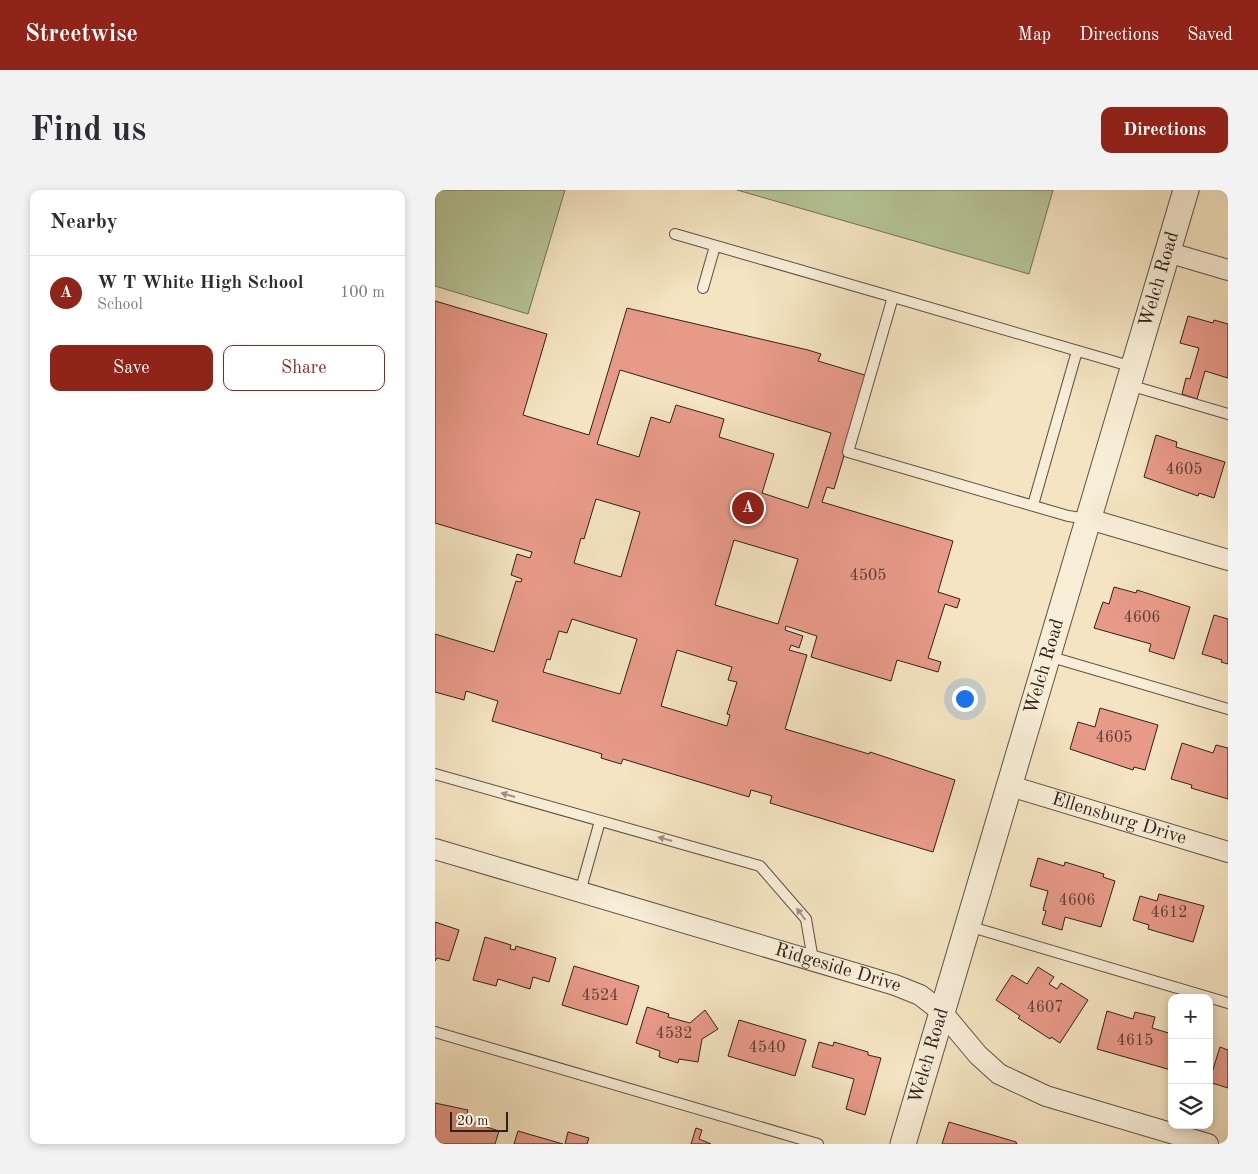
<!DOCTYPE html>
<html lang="en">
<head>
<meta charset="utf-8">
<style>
	body { margin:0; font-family:"Old Standard TT",serif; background:#f2f2f3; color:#2b2b33 }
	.controls { position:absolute; right:15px; bottom:15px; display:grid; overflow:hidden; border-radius:10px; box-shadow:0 2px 8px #0003 }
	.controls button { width:45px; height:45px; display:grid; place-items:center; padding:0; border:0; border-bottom:1px solid #e1e1e2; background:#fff; color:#2b2b33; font:25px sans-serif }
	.scale { position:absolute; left:15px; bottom:12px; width:58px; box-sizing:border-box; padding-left:5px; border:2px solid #2f211b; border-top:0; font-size:14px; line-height:18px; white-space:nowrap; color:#2f211b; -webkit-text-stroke:4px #f8edd7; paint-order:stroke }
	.you { position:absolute; left:529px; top:508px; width:18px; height:18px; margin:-12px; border:4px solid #fff; border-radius:50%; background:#1a73e8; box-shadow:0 0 0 8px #1a73e833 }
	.badge { display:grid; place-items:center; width:32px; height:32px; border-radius:50%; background:#8f2418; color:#fff; font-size:16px; font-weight:700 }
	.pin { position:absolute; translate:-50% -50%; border:2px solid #fff; box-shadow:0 1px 5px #0006 }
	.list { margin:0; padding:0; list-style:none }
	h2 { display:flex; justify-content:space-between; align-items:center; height:65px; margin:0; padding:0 20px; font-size:21px }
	h2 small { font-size:16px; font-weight:400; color:#7c7c81 }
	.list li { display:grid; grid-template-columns:32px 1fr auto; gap:15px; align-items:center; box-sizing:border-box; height:75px; padding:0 20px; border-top:1px solid #e1e1e2 }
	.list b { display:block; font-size:19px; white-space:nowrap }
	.list p { margin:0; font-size:16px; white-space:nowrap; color:#7c7c81 }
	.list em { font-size:16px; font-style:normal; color:#7c7c81 }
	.actions { display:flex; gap:10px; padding:15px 20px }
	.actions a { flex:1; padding:11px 0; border:1px solid #8f2418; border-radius:10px; text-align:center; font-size:18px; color:#8f2418 }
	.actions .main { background:#8f2418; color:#fff }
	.icon { flex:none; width:28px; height:28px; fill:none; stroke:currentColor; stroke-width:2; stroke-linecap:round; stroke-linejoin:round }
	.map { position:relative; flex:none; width:793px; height:954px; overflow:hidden; border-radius:10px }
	header { display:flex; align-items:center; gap:30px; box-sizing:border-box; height:70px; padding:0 25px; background:#8f2418; color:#fff }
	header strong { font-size:24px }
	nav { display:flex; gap:28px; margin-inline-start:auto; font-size:18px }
	.intro { display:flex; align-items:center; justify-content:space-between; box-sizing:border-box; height:120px; padding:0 30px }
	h1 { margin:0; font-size:35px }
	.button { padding:12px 22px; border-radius:10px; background:#8f2418; color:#fff; font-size:18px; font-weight:700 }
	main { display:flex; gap:30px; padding:0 30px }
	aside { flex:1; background:#fff; border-radius:10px; box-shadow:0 2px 8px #0003 }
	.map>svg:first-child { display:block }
	.green { fill:#b6c597; stroke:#727359 }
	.building { fill:#e89a89; stroke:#2f211b; fill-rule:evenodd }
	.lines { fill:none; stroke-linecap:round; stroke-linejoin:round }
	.service-casing { stroke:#605244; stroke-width:12 }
	.minor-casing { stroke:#605244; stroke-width:22 }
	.tertiary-casing { stroke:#605244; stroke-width:27 }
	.service { stroke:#f8edd7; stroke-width:10 }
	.minor { stroke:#f8edd7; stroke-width:20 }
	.tertiary { stroke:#f8edd7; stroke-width:25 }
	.oneway { fill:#9e9182 }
	.labels { text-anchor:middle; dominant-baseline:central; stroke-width:4.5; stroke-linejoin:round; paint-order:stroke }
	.number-label { font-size:16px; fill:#5d3f36 }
	.street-label { font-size:19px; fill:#2f211b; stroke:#f8edd7 }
</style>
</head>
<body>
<header>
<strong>Streetwise</strong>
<nav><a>Map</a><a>Directions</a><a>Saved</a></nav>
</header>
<div class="intro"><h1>Find us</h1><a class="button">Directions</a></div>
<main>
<aside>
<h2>Nearby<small></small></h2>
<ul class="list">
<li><span class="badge">A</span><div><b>W T White High School</b><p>School</p></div><em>100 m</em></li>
</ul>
<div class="actions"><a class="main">Save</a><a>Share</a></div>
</aside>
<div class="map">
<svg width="793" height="954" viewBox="0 0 793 954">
	<rect width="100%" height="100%" fill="#f4e4c1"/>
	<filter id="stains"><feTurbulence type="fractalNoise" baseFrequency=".004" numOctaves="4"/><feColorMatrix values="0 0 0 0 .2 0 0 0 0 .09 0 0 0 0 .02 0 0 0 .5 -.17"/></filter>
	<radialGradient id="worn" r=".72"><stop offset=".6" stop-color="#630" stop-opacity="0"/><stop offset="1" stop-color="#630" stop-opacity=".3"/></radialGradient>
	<!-- green -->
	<path class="green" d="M 0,0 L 130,0 L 93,124 L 0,96 Z
		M 302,0 L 618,0 L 594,84 Z"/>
	<!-- building -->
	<path class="building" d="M 0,111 L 112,144 L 88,225 L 154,245 L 192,118 L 373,160 L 386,164 L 383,171 L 433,186 L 399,299 L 392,297 L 387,312 L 518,351 L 503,402 L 525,409 L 522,418 L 510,414 L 493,468 L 506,472 L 503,482 L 462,470 L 456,491 L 376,467 L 382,446 L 351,436 L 350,440 L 368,446 L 364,458 L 356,455 L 354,460 L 372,465 L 350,539 L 434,564 L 435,562 L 520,590 L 498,662 L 335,613 L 337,606 L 316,600 L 314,607 L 188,569 L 186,574 L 166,568 L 167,564 L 57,531 L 63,511 L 31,501 L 29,510 L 0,502 L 0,444 L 59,462 L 81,391 L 86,392 L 87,389 L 76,385 L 82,364 L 95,368 L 97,362 L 0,333 ZM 185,180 L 396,243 L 373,318 L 327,303 L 339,264 L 284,247 L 289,229 L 241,215 L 235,233 L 216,227 L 204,267 L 162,254 ZM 161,309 L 205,322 L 186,387 L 139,373 L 146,348 L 149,349 ZM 299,350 L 363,369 L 343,434 L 280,415 ZM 137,429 L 202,449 L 185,504 L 108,482 L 112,469 L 115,470 L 124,441 L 132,443 ZM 242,460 L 297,477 L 293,490 L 302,492 L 292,524 L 295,525 L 292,536 L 226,516 Z
		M 753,126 L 778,133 L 779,130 L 793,134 L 793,188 L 770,181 L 762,209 L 747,204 L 751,188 L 755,189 L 764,158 L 745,153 Z
		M 721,245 L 742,252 L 741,257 L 790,272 L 779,308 L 764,303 L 763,306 L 709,287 Z
		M 679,397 L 701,403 L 702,400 L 755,417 L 739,469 L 714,461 L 716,454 L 659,438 L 668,412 L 674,414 Z
		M 779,425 L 793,429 L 793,474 L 786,472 L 787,470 L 767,464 Z
		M 665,518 L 723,535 L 710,580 L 699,577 L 698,580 L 635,559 L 643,532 L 660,537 Z
		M 747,553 L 778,563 L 781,555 L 793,558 L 793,609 L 756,598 L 757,595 L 736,589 Z
		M 603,668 L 629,676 L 630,672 L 669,684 L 668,687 L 680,691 L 666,737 L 630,727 L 627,740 L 607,734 L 611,721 L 608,720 L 613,701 L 595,696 Z
		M 724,704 L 769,716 L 758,752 L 713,739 L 714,735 L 698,730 L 705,706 L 722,711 Z
		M 0,732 L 24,740 L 14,771 L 2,768 L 0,771 Z
		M 50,747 L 76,755 L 75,759 L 80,760 L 81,756 L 121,768 L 114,792 L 98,787 L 95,799 L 63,789 L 61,796 L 38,790 Z
		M 139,776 L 204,796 L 192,835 L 127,815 Z
		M 603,777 L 619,787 L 614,794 L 622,799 L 626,793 L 653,810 L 625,853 L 616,847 L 615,849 L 583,828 L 585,826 L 561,810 L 577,785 L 592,794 Z
		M 212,817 L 234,824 L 233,827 L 255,833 L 270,820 L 283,839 L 267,849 L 263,872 L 244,869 L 243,873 L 224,867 L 225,861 L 201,853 Z
		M 672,821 L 698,829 L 700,822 L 720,827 L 717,838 L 737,844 L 736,880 L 662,859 Z
		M 304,830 L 371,850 L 360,886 L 293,866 Z
		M 384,852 L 398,856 L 399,852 L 433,862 L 433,865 L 446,868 L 430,925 L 411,919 L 419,889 L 377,877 Z
		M 785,857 L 793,860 L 793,898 L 774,892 Z
		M 0,913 L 33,920 L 30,930 L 64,941 L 60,954 L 8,954 L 0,951 Z
		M 514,932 L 581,952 L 582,954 L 507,954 Z
		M 261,938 L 267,940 L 264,949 L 276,954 L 256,954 Z
		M 83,941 L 128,954 L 79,954 Z
		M 133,942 L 154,948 L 152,954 L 130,954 Z"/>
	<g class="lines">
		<defs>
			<path id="service" d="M 240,44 L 458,107
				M 268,98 L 280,56
				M 694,195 L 793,224
				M 598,315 L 642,161
				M 654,329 L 633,326 L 413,262 L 458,107 L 698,177
				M 613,466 L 793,519
				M 0,584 L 325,676 L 371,729 L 378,770
				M 145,702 L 165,631
				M 533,736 L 793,813
				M 0,842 L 383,954"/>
			<g id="minor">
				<path d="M 732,62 L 793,80"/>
				<path d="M 654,329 L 793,370"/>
				<path id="s1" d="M 575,596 L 793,662"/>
				<path id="s2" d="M 0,659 L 460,795 L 485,805 L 507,822 L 543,865 L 564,884 L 611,906 L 773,954"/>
			</g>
			<g id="tertiary">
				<path id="s3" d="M 468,954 L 751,0"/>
			</g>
		</defs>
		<!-- service casing -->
		<use href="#service" class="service-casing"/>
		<!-- minor casing -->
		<use href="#minor" class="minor-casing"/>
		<!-- tertiary casing -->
		<use href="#tertiary" class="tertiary-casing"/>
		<!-- service -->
		<use href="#service" class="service"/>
		<!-- minor -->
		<use href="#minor" class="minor"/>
		<!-- tertiary -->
		<use href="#tertiary" class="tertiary"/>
	</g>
	<!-- one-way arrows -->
	<defs><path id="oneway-solid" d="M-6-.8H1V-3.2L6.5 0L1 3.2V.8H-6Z" transform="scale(1.25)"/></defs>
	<g class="oneway">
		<use href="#oneway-solid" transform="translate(73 605) rotate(-164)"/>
		<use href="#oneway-solid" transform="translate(230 649) rotate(-164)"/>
		<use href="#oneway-solid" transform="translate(366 724) rotate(-127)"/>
	</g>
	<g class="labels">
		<!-- number labels -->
		<g class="number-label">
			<text x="749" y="280">4605</text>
			<text x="433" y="386">4505</text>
			<text x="707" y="428">4606</text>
			<text x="679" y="548">4605</text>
			<text x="642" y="711">4606</text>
			<text x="734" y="723">4612</text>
			<text x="165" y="806">4524</text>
			<text x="610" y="818">4607</text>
			<text x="239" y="844">4532</text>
			<text x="700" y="851">4615</text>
			<text x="332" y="858">4540</text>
		</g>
		<!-- street labels -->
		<g class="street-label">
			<text stroke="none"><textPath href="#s3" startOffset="902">Welch Road</textPath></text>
			<text stroke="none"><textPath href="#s3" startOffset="498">Welch Road</textPath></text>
			<text stroke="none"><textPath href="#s1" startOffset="114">Ellensburg Drive</textPath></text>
			<text stroke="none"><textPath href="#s2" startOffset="420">Ridgeside Drive</textPath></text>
			<text stroke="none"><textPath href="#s3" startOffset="92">Welch Road</textPath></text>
		</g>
	</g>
	<rect width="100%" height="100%" filter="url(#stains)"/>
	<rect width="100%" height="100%" fill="url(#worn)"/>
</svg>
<div class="controls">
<button>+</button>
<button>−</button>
<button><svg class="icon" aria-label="layers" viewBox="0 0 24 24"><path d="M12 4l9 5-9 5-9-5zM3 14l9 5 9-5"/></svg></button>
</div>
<div class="scale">20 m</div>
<div class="you"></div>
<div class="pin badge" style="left:313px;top:318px">A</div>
</div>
</main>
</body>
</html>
